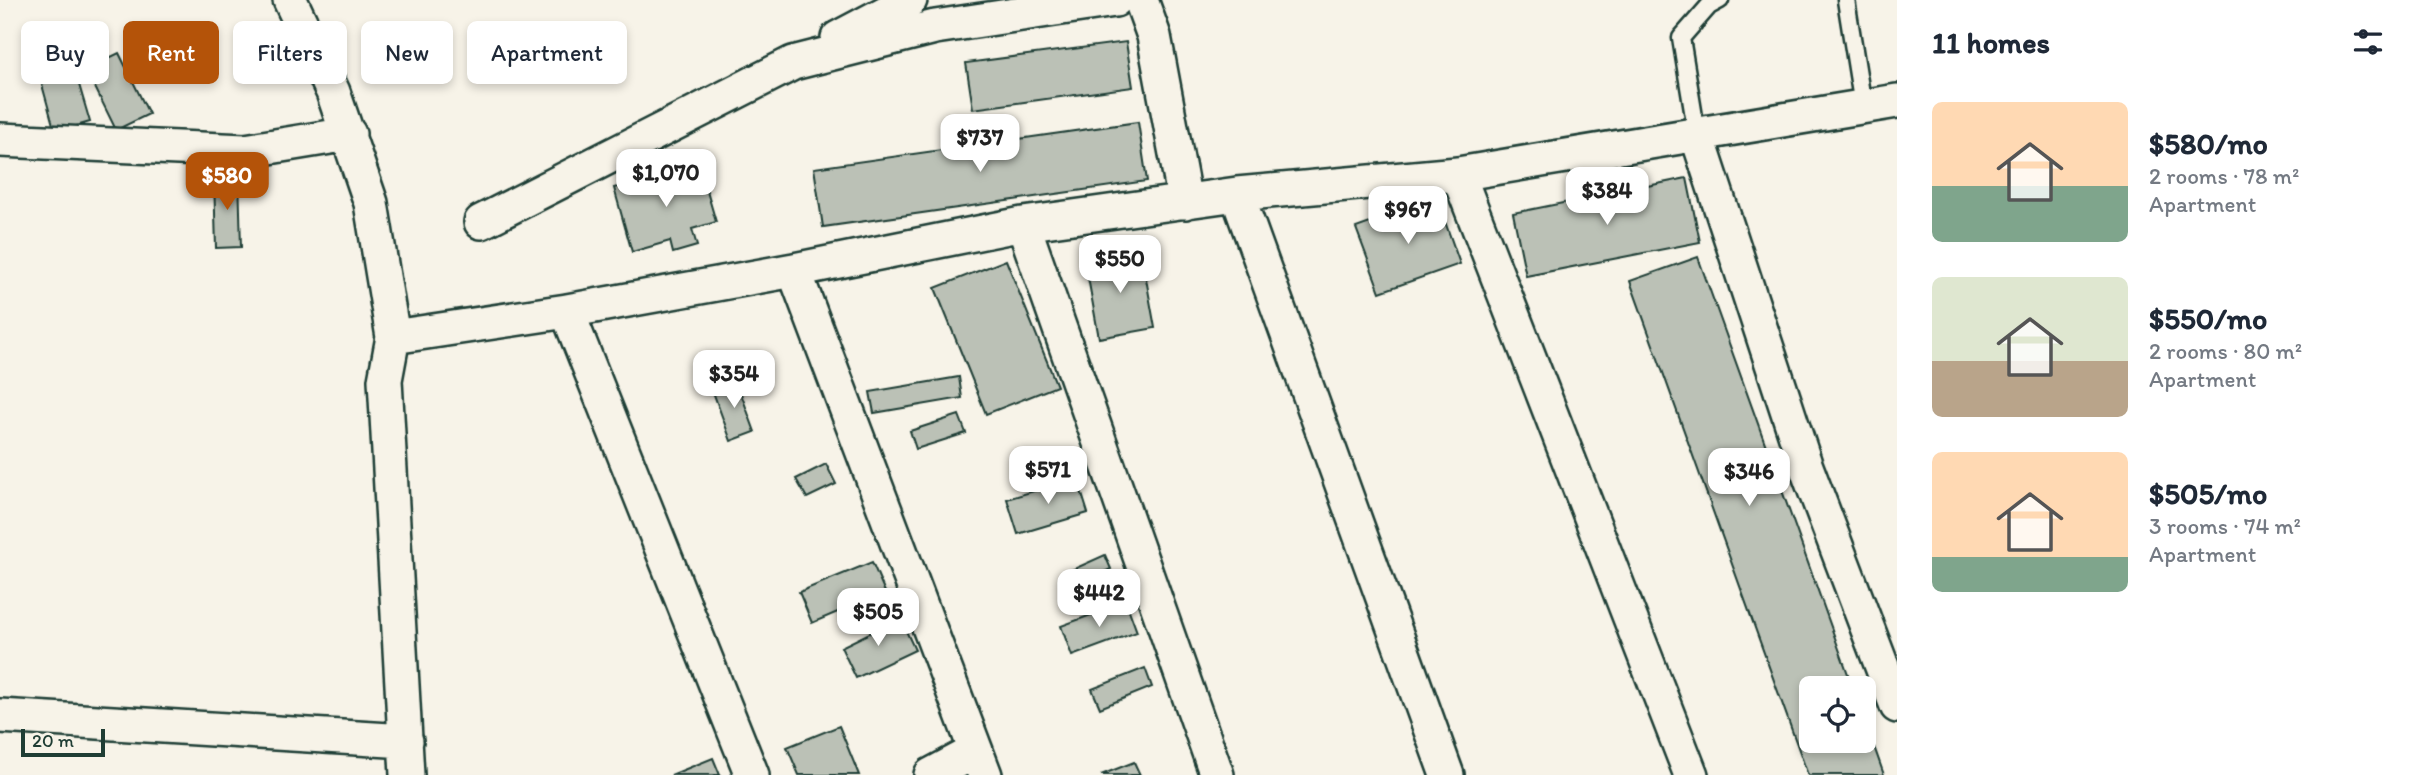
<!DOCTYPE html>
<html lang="en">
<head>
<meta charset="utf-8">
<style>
	:root { --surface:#fff; --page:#f2f2f3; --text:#1f2937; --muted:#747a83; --accent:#b45309 }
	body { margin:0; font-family:Itim,sans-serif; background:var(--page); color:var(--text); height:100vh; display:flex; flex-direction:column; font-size:26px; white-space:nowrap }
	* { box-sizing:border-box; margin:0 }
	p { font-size:23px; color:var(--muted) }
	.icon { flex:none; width:38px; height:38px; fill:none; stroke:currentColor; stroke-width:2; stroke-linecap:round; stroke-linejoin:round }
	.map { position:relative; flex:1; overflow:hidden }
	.sheet { display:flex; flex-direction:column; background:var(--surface); width:525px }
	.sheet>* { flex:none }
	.guide { position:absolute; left:21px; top:21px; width:665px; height:63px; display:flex; gap:14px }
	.buttons { position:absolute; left:1799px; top:676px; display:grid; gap:14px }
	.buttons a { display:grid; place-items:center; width:77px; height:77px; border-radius:10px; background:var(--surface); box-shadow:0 4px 10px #0003; font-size:35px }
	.scale { position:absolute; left:21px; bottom:18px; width:84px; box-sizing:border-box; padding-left:7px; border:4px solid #1f3d34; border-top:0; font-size:19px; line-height:24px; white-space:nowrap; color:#1f3d34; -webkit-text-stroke:5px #f7f3e8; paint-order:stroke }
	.price { position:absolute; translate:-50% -60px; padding:0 16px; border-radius:14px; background:#fff; color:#222; font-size:23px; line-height:46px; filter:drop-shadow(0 2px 4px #0008) }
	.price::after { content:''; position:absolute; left:50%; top:42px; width:21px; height:16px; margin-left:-10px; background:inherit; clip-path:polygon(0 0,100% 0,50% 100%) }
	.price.on { background:var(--accent); color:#fff }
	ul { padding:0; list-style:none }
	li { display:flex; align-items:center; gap:21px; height:175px; padding:0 35px }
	li span { display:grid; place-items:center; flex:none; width:196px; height:140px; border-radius:10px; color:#555 }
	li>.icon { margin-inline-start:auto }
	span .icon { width:84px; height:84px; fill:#fffc; stroke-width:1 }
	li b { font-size:30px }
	h2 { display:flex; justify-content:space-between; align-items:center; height:84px; padding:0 35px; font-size:30px }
	.pill { padding:0 24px; border-radius:10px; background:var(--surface); box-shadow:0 4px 10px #0003; font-size:24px; line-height:63px }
	.pill.on { background:var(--accent); color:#fff }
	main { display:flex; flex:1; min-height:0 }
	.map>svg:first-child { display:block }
	.building { fill:#bbc1b6; stroke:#1f3d34; stroke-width:2 }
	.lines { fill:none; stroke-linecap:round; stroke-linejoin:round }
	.lane-casing { stroke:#1f3d34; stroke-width:21 }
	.street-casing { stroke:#1f3d34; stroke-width:38 }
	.lane { stroke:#f7f3e8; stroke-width:16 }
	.street { stroke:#f7f3e8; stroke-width:33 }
</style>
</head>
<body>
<main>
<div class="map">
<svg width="1897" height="775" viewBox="0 0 1897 775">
	<rect width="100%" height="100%" fill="#f7f3e8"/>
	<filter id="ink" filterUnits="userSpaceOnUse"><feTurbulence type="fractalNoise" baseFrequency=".0143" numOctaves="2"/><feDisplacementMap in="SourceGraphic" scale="14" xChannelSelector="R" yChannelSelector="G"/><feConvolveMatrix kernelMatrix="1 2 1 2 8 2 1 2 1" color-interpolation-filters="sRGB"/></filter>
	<g filter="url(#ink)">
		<!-- building -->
		<path class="building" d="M1126,42L1133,87L973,109L966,63Z
			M119,53L149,114L116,130L86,69Z
			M75,71L90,122L55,132L41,81Z
			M1138,122L1147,181L823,227L814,168Z
			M699,164L716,222L692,229L697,246L673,253L670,241L632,252L614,188Z
			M214,177H239L241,247L216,248Z
			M1687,178L1700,242L1526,276L1513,213Z
			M1437,199L1460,264L1380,292L1356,228Z
			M1141,251L1155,328L1099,338L1085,261Z
			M1698,257L1853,688H1811V740H1864V718L1884,775H1808L1630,281Z
			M1006,260L1057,386L986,414L935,288Z
			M959,377L962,398L874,413L870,392Z
			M736,380L755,432L731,441L712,389Z
			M959,415L966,433L916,449L910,431Z
			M826,464L836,484L807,498L796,479Z
			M1077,478L1088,513L1018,534L1007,499Z
			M1105,555L1111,569L1071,587L1065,573Z
			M872,562L885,592L812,623L799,592Z
			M1126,602L1137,632L1072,656L1061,626Z
			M900,618L915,650L856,678L841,647Z
			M1145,668L1152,687L1100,708L1092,689Z
			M839,726L859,775H799L787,747Z
			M713,758L720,775H671Z
			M1134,762L1140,775H1101Z"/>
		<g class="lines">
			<!-- lane casing -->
			<g class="lane-casing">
				<path id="lane" d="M1846,0L1863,106
					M1697,135L1681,38L1709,6L1720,0"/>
			</g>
			<!-- street casing -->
			<g class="street-casing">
				<path id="street" d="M290,0L333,92L371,203L393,337L385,380L407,775
					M1141,0L1154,36L1185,202
					M838,38L910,0
					M1697,135L1805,464L1897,706
					M0,140L245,151L349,134
					M1458,174L1691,775
					M1237,194L1447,775
					M481,222L793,63L935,27L1115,0
					M1023,224L1217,775
					M794,270L985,775
					M567,311L752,775
					M393,337L567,311L794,270L1023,224L1237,194L1458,174L1897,101
					M0,716L406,741
					M931,775L976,751"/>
			</g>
			<!-- lane -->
			<use href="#lane" class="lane"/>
			<!-- street -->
			<use href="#street" class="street"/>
		</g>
	</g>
</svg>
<div class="buttons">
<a><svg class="icon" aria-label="locate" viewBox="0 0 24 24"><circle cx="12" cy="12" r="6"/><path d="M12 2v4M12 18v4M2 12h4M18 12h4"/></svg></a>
</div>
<div class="scale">20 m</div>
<b class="price" style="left:980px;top:174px">$737</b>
<b class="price" style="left:666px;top:209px">$1,070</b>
<b class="price on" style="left:227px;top:212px">$580</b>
<b class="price" style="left:1607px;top:227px">$384</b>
<b class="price" style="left:1408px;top:246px">$967</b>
<b class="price" style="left:1120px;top:295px">$550</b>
<b class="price" style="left:734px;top:410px">$354</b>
<b class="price" style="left:1048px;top:506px">$571</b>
<b class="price" style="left:1749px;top:508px">$346</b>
<b class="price" style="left:1099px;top:629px">$442</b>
<b class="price" style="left:878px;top:648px">$505</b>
<div class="guide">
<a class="pill">Buy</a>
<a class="pill on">Rent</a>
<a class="pill">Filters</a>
<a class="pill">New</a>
<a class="pill">Apartment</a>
</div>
</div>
<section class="sheet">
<h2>11 homes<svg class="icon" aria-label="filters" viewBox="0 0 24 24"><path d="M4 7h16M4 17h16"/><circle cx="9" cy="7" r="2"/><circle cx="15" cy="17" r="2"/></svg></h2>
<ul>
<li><span style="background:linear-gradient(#ffd9b3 60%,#7fa58c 0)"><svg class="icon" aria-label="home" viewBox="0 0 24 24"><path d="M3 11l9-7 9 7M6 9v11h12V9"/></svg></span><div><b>$580/mo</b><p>2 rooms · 78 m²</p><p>Apartment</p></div></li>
<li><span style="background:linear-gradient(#dfe7d0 60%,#b9a48a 0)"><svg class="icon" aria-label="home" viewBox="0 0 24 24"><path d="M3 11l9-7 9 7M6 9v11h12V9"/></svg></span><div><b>$550/mo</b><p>2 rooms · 80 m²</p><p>Apartment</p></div></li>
<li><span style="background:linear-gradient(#ffd9b3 75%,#7fa58c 0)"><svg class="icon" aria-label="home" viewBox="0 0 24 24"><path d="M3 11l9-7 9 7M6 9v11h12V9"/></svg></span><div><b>$505/mo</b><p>3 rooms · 74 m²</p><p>Apartment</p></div></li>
</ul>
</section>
</main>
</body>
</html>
